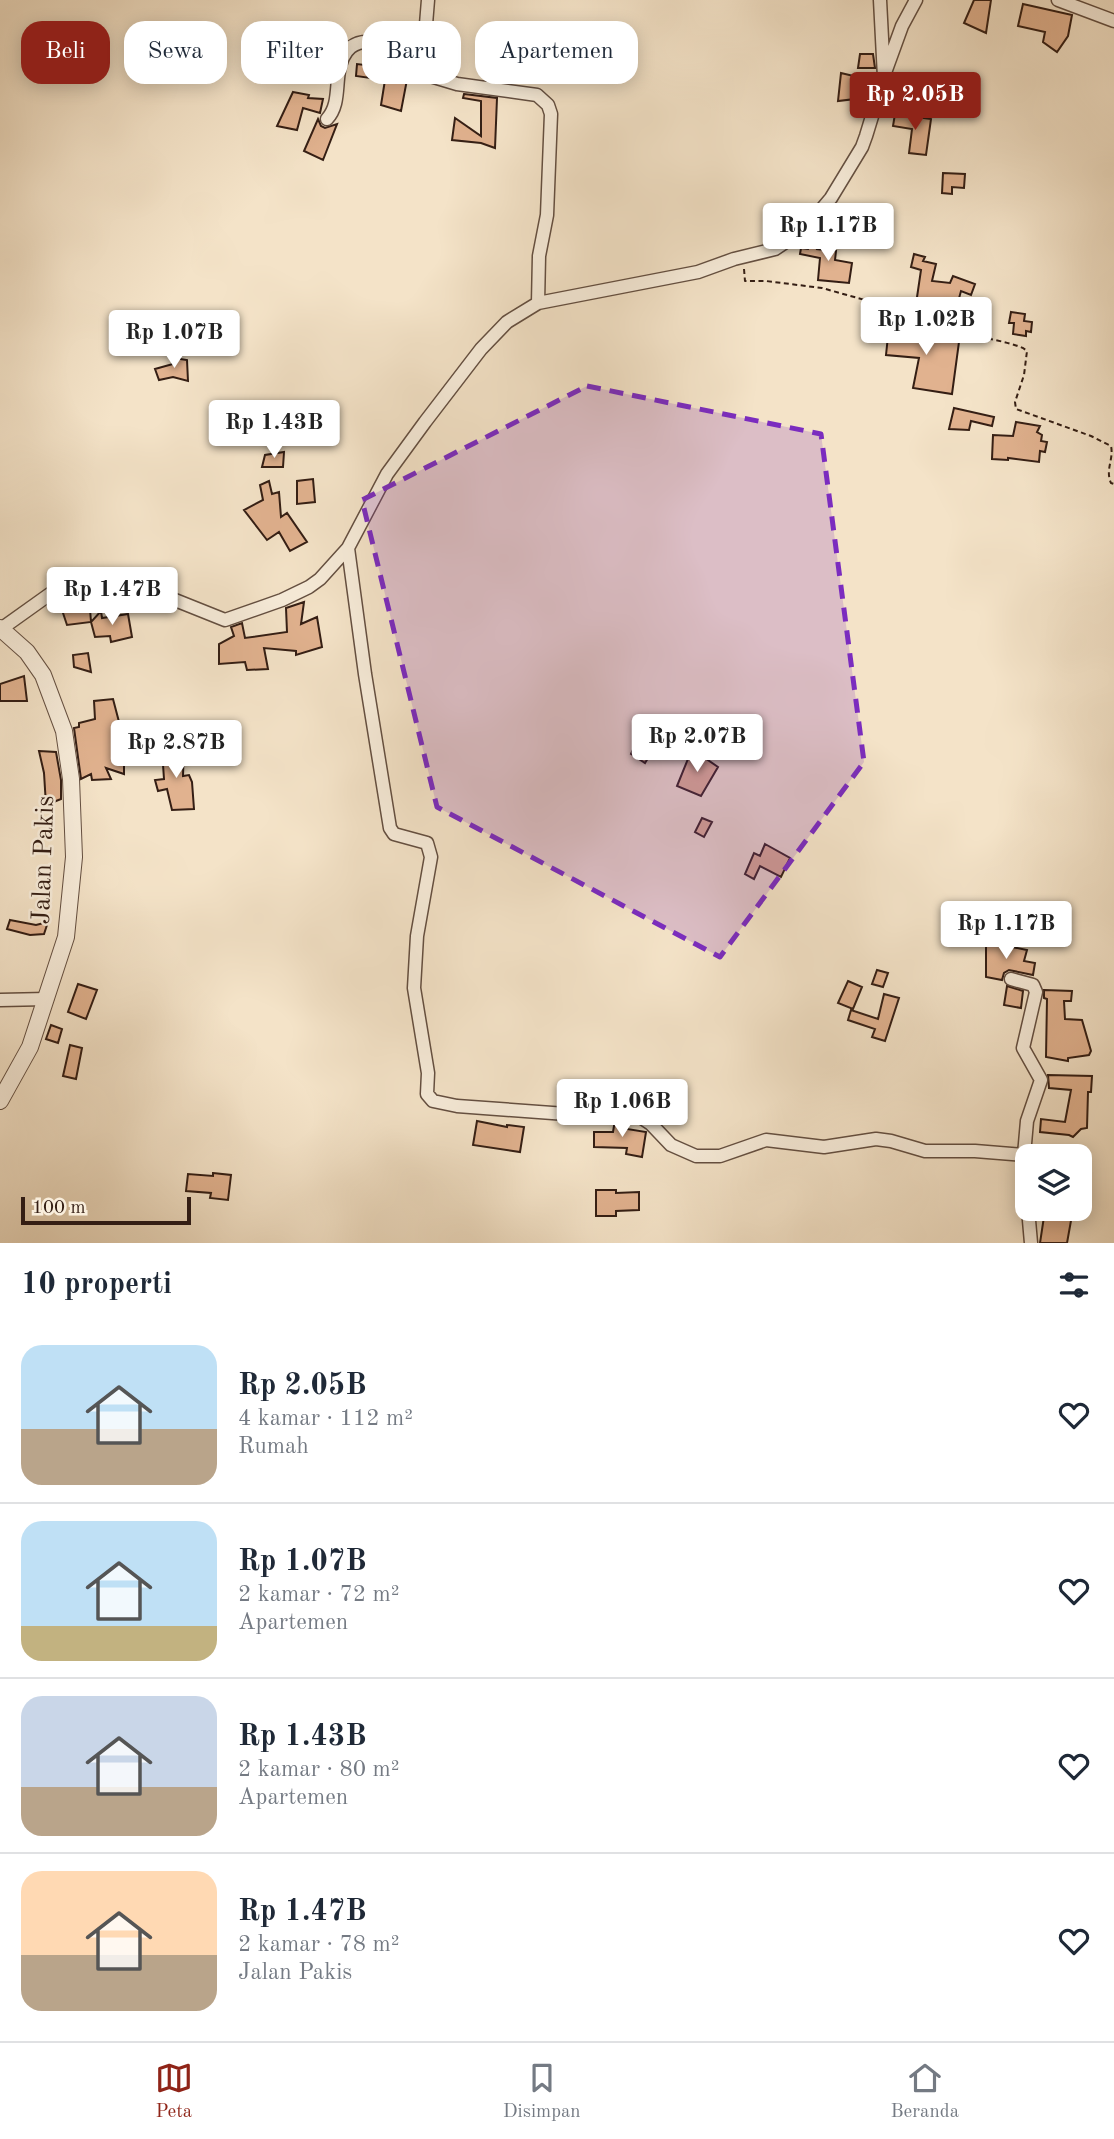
<!DOCTYPE html>
<html lang="id">
<head>
<meta charset="utf-8">
<style>
	:root { --surface:#fff; --page:#f6f6f7; --text:#1f2937; --muted:#747a83; --line:#e0e1e3; --accent:#8f2418 }
	body { margin:0; font-family:"Old Standard TT",serif; background:var(--page); color:var(--text); height:100vh; display:flex; flex-direction:column; font-size:26px; white-space:nowrap }
	* { box-sizing:border-box; margin:0 }
	p { font-size:23px; color:var(--muted) }
	.icon { flex:none; width:38px; height:38px; fill:none; stroke:currentColor; stroke-width:2; stroke-linecap:round; stroke-linejoin:round }
	.map { position:relative; height:1243px; overflow:hidden }
	.panel { display:flex; flex-direction:column; background:var(--surface); flex:1 }
	.panel>* { flex:none }
	.top-card { position:absolute; left:21px; top:21px; width:700px; height:63px; display:flex; gap:14px }
	.fabs { position:absolute; left:1015px; top:1144px; display:grid; gap:14px }
	.fabs a { display:grid; place-items:center; width:77px; height:77px; border-radius:14px; background:var(--surface); box-shadow:0 4px 18px #0003; font-size:35px }
	.scale { position:absolute; left:21px; bottom:18px; width:170px; box-sizing:border-box; padding-left:7px; border:4px solid #341e14; border-top:0; font-size:19px; line-height:24px; white-space:nowrap; color:#341e14; -webkit-text-stroke:5px #f8eddb; paint-order:stroke }
	.price { position:absolute; translate:-50% -60px; padding:0 16px; border-radius:7px; background:#fff; color:#222; font-size:23px; line-height:46px; filter:drop-shadow(0 2px 4px #0008) }
	.price::after { content:''; position:absolute; left:50%; top:42px; width:21px; height:16px; margin-left:-10px; background:inherit; clip-path:polygon(0 0,100% 0,50% 100%) }
	.price.active { background:var(--accent); color:#fff }
	ul { padding:0; list-style:none }
	li { display:flex; align-items:center; gap:21px; height:175px; padding:0 21px }
	li+li { border-top:2px solid var(--line) }
	li span { display:grid; place-items:center; flex:none; width:196px; height:140px; border-radius:21px; color:#555 }
	li>.icon { margin-inline-start:auto }
	span .icon { width:84px; height:84px; fill:#fffc; stroke-width:1 }
	li b { font-size:30px }
	h2 { display:flex; justify-content:space-between; align-items:center; height:84px; padding:0 21px; font-size:30px }
	.tag { padding:0 24px; border-radius:21px; background:var(--surface); box-shadow:0 4px 18px #0003; font-size:24px; line-height:63px }
	.tag.active { background:var(--accent); color:#fff }
	.tab-bar { display:flex; justify-content:space-around; align-items:center; height:98px; border-top:2px solid var(--line); background:var(--surface); font-size:19px; color:var(--muted) }
	.tab-bar a { display:grid; justify-items:center; gap:4px }
	.tab-bar .active { color:var(--accent) }
	.map>svg:first-child { display:block }
	.building { fill:#e1b28f; stroke:#341e14; stroke-width:2 }
	.lines { fill:none; stroke-linecap:round; stroke-linejoin:round }
	.minor-casing { stroke:#644f41; stroke-width:15 }
	.tertiary-casing { stroke:#644f41; stroke-width:18 }
	.path { stroke:#341e14; stroke-width:2; stroke-dasharray:5 3.5; stroke-linecap:butt }
	.minor { stroke:#f8eddb; stroke-width:12 }
	.tertiary { stroke:#f8eddb; stroke-width:16 }
	.marked { fill:#7b2cbf; fill-opacity:0.2; stroke:#7b2cbf; stroke-width:5; stroke-dasharray:14 9; stroke-linejoin:round }
	.labels { text-anchor:middle; dominant-baseline:central; stroke-width:5; stroke-linejoin:round; paint-order:stroke }
	.street-label { font-size:26px; fill:#341e14; stroke:#f8eddb }
</style>
</head>
<body>
<div class="map">
<svg width="1114" height="1243" viewBox="0 0 1114 1243">
	<rect width="100%" height="100%" fill="#f4e3c8"/>
	<filter id="stains"><feTurbulence type="fractalNoise" baseFrequency=".00286" numOctaves="4"/><feColorMatrix values="0 0 0 0 .2 0 0 0 0 .09 0 0 0 0 .02 0 0 0 .5 -.17"/></filter>
	<radialGradient id="worn" r=".72"><stop offset=".6" stop-color="#630" stop-opacity="0"/><stop offset="1" stop-color="#630" stop-opacity=".3"/></radialGradient>
	<!-- building -->
	<path class="building" d="M974,0H991L986,33L964,23Z
		M1023,4L1072,15L1068,36L1057,52L1043,42L1045,32L1018,26Z
		M377,52L410,64L401,111L381,105L385,80L356,76L357,64L373,66Z
		M860,54H873L875,68H858Z
		M841,73L862,78L863,98L838,101Z
		M293,92L309,95L308,98L323,99L320,113L303,108L297,130L277,126Z
		M464,94L497,98L495,148L481,143L452,140L455,118L481,136V101L463,98Z
		M895,114L931,119L926,155L909,153L912,129L893,126Z
		M318,119L321,126L325,128L337,124L323,160L304,151Z
		M943,173L965,174L964,188L952,187V194L942,193Z
		M811,235L819,237L817,249L836,251L835,260L852,263L849,283L818,280L820,258L800,254L801,248L808,249Z
		M914,254L925,257L923,261L936,264L932,281L950,283L953,276L975,284L971,295L961,291L955,313L944,310V308L916,304L921,270L911,267Z
		M1011,312L1025,314L1024,321L1032,322L1031,332L1026,331V336L1013,334L1014,323H1009Z
		M900,315L912,318L909,333L944,334L942,341L959,342L952,394L913,388L919,358L886,355L888,336L896,337Z
		M174,358L187,360L188,381L173,377L159,380L155,369L173,364Z
		M954,408L994,417L992,426L971,421L969,430L949,429Z
		M1016,422L1040,426L1037,432L1042,435L1041,441L1047,442L1045,452L1040,451L1039,462L1008,458V460L992,459L993,435L1013,436Z
		M284,452L283,467H262L265,455Z
		M313,479L315,502L297,504V481Z
		M269,481L272,494L279,492L281,517L287,513L307,542L290,551L279,532L267,540L244,510L263,500L260,485Z
		M304,602L301,624L317,617L322,647L296,655V651L264,648L268,669L247,670L245,662L219,664V644L234,636L231,627L242,623L245,638L287,632L286,608Z
		M90,609L91,622L67,625L62,610Z
		M101,611L102,618L128,614L132,637L111,642L110,636L95,637L91,622Z
		M88,653L91,672L74,667L73,655Z
		M24,676L27,701H0V684Z
		M113,699L124,741V774L106,768L111,779L92,780L91,774L81,779L74,728L79,727V723L95,719L94,701Z
		M649,716L664,727L653,750L645,763L631,754Z
		M184,744L183,776L189,775L192,782L194,809L172,810L167,789L158,791L155,780L164,779L162,750Z
		M692,749L718,767L701,796L677,786Z
		M39,751L56,752L61,780V799L46,805L44,773Z
		M702,818L712,822L704,837L695,832Z
		M765,844L790,858L781,877L760,866L754,879L745,874L754,853L760,856Z
		M10,920L36,925L48,922L44,934L30,935L7,929Z
		M986,942L1027,950L1024,961L1035,963L1033,975L1009,970L1004,973L1002,980L986,977Z
		M877,970L888,973L883,987L872,984Z
		M848,981L862,987L853,1009L838,1003Z
		M78,984L97,990L86,1019L68,1012Z
		M1007,986L1023,991L1021,1008L1004,1005Z
		M1044,990L1072,991L1071,1001H1064L1065,1019L1082,1020L1091,1051L1089,1055L1068,1058V1061L1046,1057L1047,999L1044,998Z
		M884,994L899,998L885,1041L872,1037L875,1029L848,1020L851,1010L878,1019Z
		M51,1025L62,1029L58,1043L46,1039Z
		M70,1045L82,1048L76,1079L63,1076Z
		M1048,1075L1092,1076L1091,1092H1088L1087,1128L1081,1129L1073,1137L1069,1135L1040,1132L1041,1119L1065,1122L1071,1090L1049,1088Z
		M615,1120L628,1123L627,1129L646,1132L642,1157L626,1154L627,1148L594,1147V1132H613Z
		M477,1121L507,1127V1125L524,1127L520,1152L473,1145Z
		M213,1173L231,1175L228,1200L210,1198L211,1193L186,1191L188,1174L213,1176Z
		M596,1190H616V1193L639,1192V1210L616,1211V1216H596Z
		M1045,1210L1072,1215L1067,1243H1040Z"/>
	<g class="lines">
		<!-- minor casing -->
		<g class="minor-casing">
			<path id="minor" d="M428,0L423,61L427,75L457,84L537,95L548,105L551,114L547,215L539,256L538,303
				M1058,0L1114,21
				M886,70L902,26L916,0
				M327,119C339,106 336,88 339,71C348,21 394,47 423,61
				M348,548L365,674L390,828L394,834L427,843L431,857L417,936L414,988L428,1073L427,1094L433,1101L457,1106L566,1114H590L617,1111L642,1118L651,1124L671,1145L696,1156H720L766,1140L824,1147L876,1139L891,1141L925,1151H975L1024,1155
				M1,629L50,594L61,589L175,600L225,620L282,600L309,587L320,579L348,548L387,474L425,422L481,349L507,322L538,303L698,272L734,259L775,249L805,229L831,198L862,147L866,136L884,77L880,0
				M1011,979L1033,985L1036,992L1023,1048L1041,1080L1027,1121L1024,1155L1027,1183
				M0,1000L47,999
				M1028,1209L1031,1243"/>
		</g>
		<!-- tertiary casing -->
		<g class="tertiary-casing">
			<path id="tertiary" d="M0,628L27,652L43,675L64,731L71,779L74,857L66,937L30,1047L0,1101"/>
		</g>
		<!-- path -->
		<path class="path" d="M744,269L745,281H766L822,288L947,323C972,340 996,337 1023,348L1027,351L1024,375L1015,402L1016,409L1091,436L1111,446C1114,459 1105,470 1111,483L1114,484"/>
		<!-- minor -->
		<use href="#minor" class="minor"/>
		<!-- tertiary -->
		<use href="#tertiary" class="tertiary"/>
	</g>
	<!-- marked area -->
	<path class="marked" d="M587,386L821,434L864,762L720,957L437,807L362,500Z"/>
	<g class="labels">
		<!-- street labels -->
		<g class="street-label">
			<text transform="translate(44 860) rotate(-88)">Jalan Pakis</text>
		</g>
	</g>
	<rect width="100%" height="100%" filter="url(#stains)"/>
	<rect width="100%" height="100%" fill="url(#worn)"/>
</svg>
<div class="fabs">
<a><svg class="icon" aria-label="layers" viewBox="0 0 24 24"><path d="M12 4l9 5-9 5-9-5zM3 14l9 5 9-5"/></svg></a>
</div>
<div class="scale">100 m</div>
<b class="price active" style="left:915px;top:132px">Rp 2.05B</b>
<b class="price" style="left:828px;top:263px">Rp 1.17B</b>
<b class="price" style="left:926px;top:357px">Rp 1.02B</b>
<b class="price" style="left:174px;top:370px">Rp 1.07B</b>
<b class="price" style="left:274px;top:460px">Rp 1.43B</b>
<b class="price" style="left:112px;top:627px">Rp 1.47B</b>
<b class="price" style="left:697px;top:774px">Rp 2.07B</b>
<b class="price" style="left:176px;top:780px">Rp 2.87B</b>
<b class="price" style="left:1006px;top:961px">Rp 1.17B</b>
<b class="price" style="left:622px;top:1139px">Rp 1.06B</b>
<div class="top-card">
<a class="tag active">Beli</a>
<a class="tag">Sewa</a>
<a class="tag">Filter</a>
<a class="tag">Baru</a>
<a class="tag">Apartemen</a>
</div>
</div>
<section class="panel">
<h2>10 properti<svg class="icon" aria-label="filters" viewBox="0 0 24 24"><path d="M4 7h16M4 17h16"/><circle cx="9" cy="7" r="2"/><circle cx="15" cy="17" r="2"/></svg></h2>
<ul>
<li><span style="background:linear-gradient(#bfe0f5 60%,#b9a48a 0)"><svg class="icon" aria-label="home" viewBox="0 0 24 24"><path d="M3 11l9-7 9 7M6 9v11h12V9"/></svg></span><div><b>Rp 2.05B</b><p>4 kamar · 112 m²</p><p>Rumah</p></div><svg class="icon" aria-label="heart" viewBox="0 0 24 24"><path d="M12 20l-8-8c-3-5 5-10 8-4 3-6 11-1 8 4z"/></svg></li>
<li><span style="background:linear-gradient(#bfe0f5 75%,#c2b280 0)"><svg class="icon" aria-label="home" viewBox="0 0 24 24"><path d="M3 11l9-7 9 7M6 9v11h12V9"/></svg></span><div><b>Rp 1.07B</b><p>2 kamar · 72 m²</p><p>Apartemen</p></div><svg class="icon" aria-label="heart" viewBox="0 0 24 24"><path d="M12 20l-8-8c-3-5 5-10 8-4 3-6 11-1 8 4z"/></svg></li>
<li><span style="background:linear-gradient(#c9d6e8 65%,#b9a48a 0)"><svg class="icon" aria-label="home" viewBox="0 0 24 24"><path d="M3 11l9-7 9 7M6 9v11h12V9"/></svg></span><div><b>Rp 1.43B</b><p>2 kamar · 80 m²</p><p>Apartemen</p></div><svg class="icon" aria-label="heart" viewBox="0 0 24 24"><path d="M12 20l-8-8c-3-5 5-10 8-4 3-6 11-1 8 4z"/></svg></li>
<li><span style="background:linear-gradient(#ffd9b3 60%,#b9a48a 0)"><svg class="icon" aria-label="home" viewBox="0 0 24 24"><path d="M3 11l9-7 9 7M6 9v11h12V9"/></svg></span><div><b>Rp 1.47B</b><p>2 kamar · 78 m²</p><p>Jalan Pakis</p></div><svg class="icon" aria-label="heart" viewBox="0 0 24 24"><path d="M12 20l-8-8c-3-5 5-10 8-4 3-6 11-1 8 4z"/></svg></li>
</ul>
</section>
<nav class="tab-bar">
<a class="active"><svg class="icon" aria-label="map" viewBox="0 0 24 24"><path d="M3 6l6-2 6 2 6-2v14l-6 2-6-2-6 2zM9 4v14M15 6v14"/></svg>Peta</a>
<a><svg class="icon" aria-label="saved" viewBox="0 0 24 24"><path d="M7 4h10v16l-5-4-5 4z"/></svg>Disimpan</a>
<a><svg class="icon" aria-label="home" viewBox="0 0 24 24"><path d="M3 11l9-7 9 7M6 9v11h12V9"/></svg>Beranda</a>
</nav>
</body>
</html>
